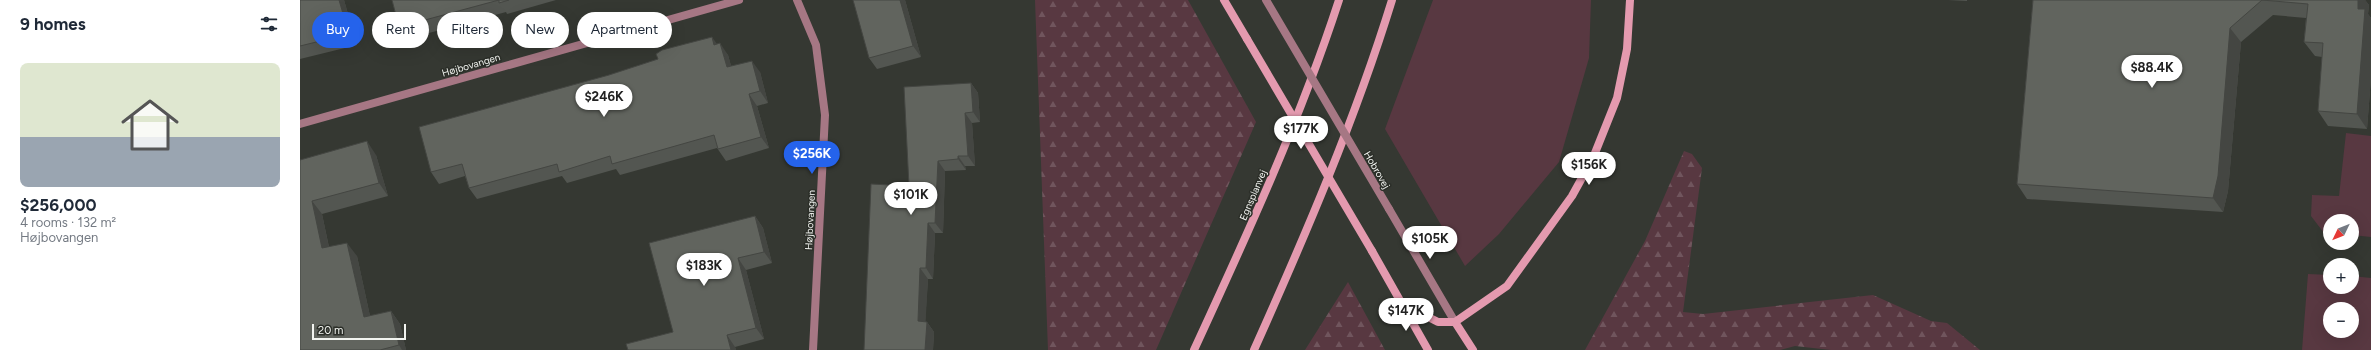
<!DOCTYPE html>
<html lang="en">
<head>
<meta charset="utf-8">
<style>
	:root { --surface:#fff; --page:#f2f2f3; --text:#1f2937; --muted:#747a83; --accent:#2563eb }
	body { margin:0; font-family:Figtree,sans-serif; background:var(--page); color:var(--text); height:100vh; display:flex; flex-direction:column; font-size:15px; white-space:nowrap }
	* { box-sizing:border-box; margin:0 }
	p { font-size:13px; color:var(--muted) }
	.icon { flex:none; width:22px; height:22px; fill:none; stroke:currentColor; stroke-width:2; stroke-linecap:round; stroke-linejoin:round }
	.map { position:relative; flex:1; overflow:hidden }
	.drawer { display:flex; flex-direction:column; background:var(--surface); width:300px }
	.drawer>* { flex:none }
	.hud { position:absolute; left:12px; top:12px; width:380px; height:36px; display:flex; gap:8px }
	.needle { width:26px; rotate:227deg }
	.controls { position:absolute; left:2023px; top:214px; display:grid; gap:8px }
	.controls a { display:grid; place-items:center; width:36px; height:36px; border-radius:50%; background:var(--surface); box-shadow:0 4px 16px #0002; font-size:20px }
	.scale { position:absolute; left:12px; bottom:10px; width:94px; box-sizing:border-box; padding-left:4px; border:2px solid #f2f4f0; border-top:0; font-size:11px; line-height:14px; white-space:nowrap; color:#f2f4f0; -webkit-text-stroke:3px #2b2e28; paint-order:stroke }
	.price { position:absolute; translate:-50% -34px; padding:0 9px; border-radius:14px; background:#fff; color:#222; font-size:13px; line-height:26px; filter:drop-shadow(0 1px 2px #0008) }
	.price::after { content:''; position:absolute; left:50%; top:24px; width:12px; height:9px; margin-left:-6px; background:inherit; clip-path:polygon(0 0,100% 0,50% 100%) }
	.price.active { background:var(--accent); color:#fff }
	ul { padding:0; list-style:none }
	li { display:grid; align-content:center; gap:8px; height:212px; padding:0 20px }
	li span { display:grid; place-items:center; height:124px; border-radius:8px; color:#555 }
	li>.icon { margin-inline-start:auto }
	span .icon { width:72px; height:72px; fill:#fffc; stroke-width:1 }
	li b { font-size:17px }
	h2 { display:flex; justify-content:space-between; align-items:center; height:48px; padding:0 20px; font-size:17px }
	.pill { padding:0 14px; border-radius:18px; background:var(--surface); box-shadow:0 4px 16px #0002; font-size:14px; line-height:36px }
	.pill.active { background:var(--accent); color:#fff }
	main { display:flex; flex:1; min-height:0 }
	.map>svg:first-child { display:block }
	.green { fill:#583841; fill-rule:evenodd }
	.forest { fill:url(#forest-firs) }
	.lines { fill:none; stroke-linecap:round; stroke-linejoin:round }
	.minor { stroke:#a67784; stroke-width:8 }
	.secondary { stroke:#e49aaf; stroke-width:8 }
	.minor-bridge { stroke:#a67784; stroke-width:8 }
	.secondary-bridge { stroke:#e49aaf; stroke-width:8 }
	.wall { fill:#535651 }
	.shaded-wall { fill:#444642 }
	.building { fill:#61645e; stroke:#444642 }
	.labels { text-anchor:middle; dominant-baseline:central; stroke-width:3; stroke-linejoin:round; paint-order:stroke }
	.street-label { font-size:10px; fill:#f2f4f0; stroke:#2b2e28 }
</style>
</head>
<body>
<main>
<section class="drawer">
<h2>9 homes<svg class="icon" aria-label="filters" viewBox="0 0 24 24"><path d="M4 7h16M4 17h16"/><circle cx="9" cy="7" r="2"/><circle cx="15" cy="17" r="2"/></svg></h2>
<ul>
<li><span style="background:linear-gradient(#dfe7d0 60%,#9aa5b1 0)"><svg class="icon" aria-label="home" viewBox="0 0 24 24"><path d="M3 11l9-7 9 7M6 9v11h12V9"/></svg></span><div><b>$256,000</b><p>4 rooms · 132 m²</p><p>Højbovangen</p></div></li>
</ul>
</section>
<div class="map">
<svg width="2071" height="350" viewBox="0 0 2071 350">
	<defs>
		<pattern id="forest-firs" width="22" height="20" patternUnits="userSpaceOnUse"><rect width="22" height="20" fill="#583841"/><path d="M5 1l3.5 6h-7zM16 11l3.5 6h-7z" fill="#70555d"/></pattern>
	</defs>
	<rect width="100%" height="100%" fill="#353832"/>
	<!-- green -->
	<path class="green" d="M1133,0H1291L1289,58L1259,162L1199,234L1165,266L1085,129Z
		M2046,133L2071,136V237L2052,235V221H2030V233H2024L2011,216L2012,195L2039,196Z
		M2008,274L2030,275V287H2052V276L2071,278V350H2002ZM2030,309H2052V331H2030Z"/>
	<!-- forest -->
	<path class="forest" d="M735,0H888L956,122L856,350H748Z
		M1384,151L1392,154L1402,168L1383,312L1403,314L1573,295L1631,321L1647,323L1680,350H1531L1495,346L1480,350H1285L1345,241Z
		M1048,282L1085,350H1005Z"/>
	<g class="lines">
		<!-- minor -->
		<path class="minor" d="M497,0L516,45L525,115L513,350
			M0,124L439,0
			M1089,209L1155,322"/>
		<!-- secondary -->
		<path class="secondary" d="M924,0L947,39
			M1072,251L1128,350
			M1103,304L1138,322H1155L1207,286L1272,196L1293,158L1317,98L1327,49L1330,0
			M1155,322L1173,350
			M894,350C947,235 1000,120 1039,0
			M954,350C1005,236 1055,120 1092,0"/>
		<!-- minor-bridge -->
		<path class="minor-bridge" d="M966,0L1089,209"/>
		<!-- secondary-bridge -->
		<path class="secondary-bridge" d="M947,39L1072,251"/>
	</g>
	<!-- wall -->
	<path class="wall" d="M0,0H44L57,45L0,59Z
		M92,0H256L207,14L206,12L107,39L99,27Z
		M605,0L621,57L577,69L569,58Z
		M1648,0H1667V1Z
		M1733,0H2065L2069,5L2068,14L2071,18V78L2067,129L2028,126L2018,111L2022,57L2015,56L2004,42L2006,18L1973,15L1941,42L1928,191L1923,212L1727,199L1717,184Z
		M417,44L428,55L431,66L460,72L468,103L457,106L469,148L426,161L417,148L320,175L316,169L267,183L262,176L177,199L169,188L165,176L139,184L131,172L309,75Z
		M671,83L678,93L680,122L672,123L675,166H665L666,170L645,171L643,233H635L633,279H628L625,322H627L634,332L633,350H564L609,186Z
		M76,155L88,196L22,214L29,247L57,256L70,316L91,311L100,324L106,350H0V160Z
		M455,216L463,228L472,263L446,270L464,339L435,347L436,350H328L373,332Z"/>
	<!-- shaded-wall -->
	<path class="shaded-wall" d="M39,0H44L57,45L49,34Z
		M600,0H605L621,57L613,46Z
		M2058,0H2065L2069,5L2068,14L2071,18V78L2067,129L2057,114Z
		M1930,28L1941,42L1928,191L1923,212L1913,198Z
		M412,37L420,48L414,45Z
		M420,43L428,55L435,79L427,67Z
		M452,61L460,72L468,103L460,91Z
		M671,83L678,93L680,122L673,112Z
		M449,94L457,106L469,148L461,137Z
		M665,113L672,123L675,166L668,156Z
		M67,141L76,155L88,196L79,183Z
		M658,156L665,166L666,170L658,159Z
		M638,161L645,171L643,233L635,223Z
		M12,201L22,214L32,262L22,248Z
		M455,216L463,228L472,263L464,252Z
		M628,223L635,233L633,279L626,268Z
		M47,243L57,256L73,330L64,317Z
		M438,258L446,270L464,339L456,328Z
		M620,268L628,279L625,332L618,321Z
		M91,311L100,324L106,350H102L99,345Z
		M627,322L634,332L633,350H625Z
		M427,335L435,347L436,350H431Z"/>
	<!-- building -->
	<path class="building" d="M0,0H39L49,34L0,46Z
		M92,0H209L199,3V0L99,27Z
		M553,0H600L613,46L569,58Z
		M1733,0H2058V9H2065L2057,114L2018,111L2023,43L2004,42L2008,4L1962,0L1930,28L1918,176L1913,198L1717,184Z
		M412,37L414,45L420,43L427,67L452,61L460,91L449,94L461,137L418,149L414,135L312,164L310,156L259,172L257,164L169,188L162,164L131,172L119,127L309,75L358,59L356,54L362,50Z
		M671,83L673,112L665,113L668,156H658V159L638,161L635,223H628L626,268H620L618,321L627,322L625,350H564L571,184L609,186L604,87Z
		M67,141L79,183L12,201L22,248L47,243L64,317L91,311L99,345L80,350H0V160Z
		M455,216L464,252L438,258L456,328L427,335L431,350H328L326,344L373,332L349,243Z"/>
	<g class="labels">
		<!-- street labels -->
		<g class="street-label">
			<text transform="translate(171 65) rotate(-16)">Højbovangen</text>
			<text transform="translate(1077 170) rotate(60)">Hobrovej</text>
			<text transform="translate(953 195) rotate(-67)">Egnsplanvej</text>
			<text transform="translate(510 220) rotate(-87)">Højbovangen</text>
		</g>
	</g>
</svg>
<div class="controls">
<a><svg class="needle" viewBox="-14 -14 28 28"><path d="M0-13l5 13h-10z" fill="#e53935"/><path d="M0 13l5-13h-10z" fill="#747a83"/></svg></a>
<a>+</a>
<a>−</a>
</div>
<div class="scale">20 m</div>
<b class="price" style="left:1852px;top:89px">$88.4K</b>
<b class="price" style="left:304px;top:118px">$246K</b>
<b class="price" style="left:1001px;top:150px">$177K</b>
<b class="price active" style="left:512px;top:175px">$256K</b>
<b class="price" style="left:1289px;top:186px">$156K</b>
<b class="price" style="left:611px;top:216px">$101K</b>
<b class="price" style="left:1130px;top:260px">$105K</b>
<b class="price" style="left:404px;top:287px">$183K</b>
<b class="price" style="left:1106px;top:332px">$147K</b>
<div class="hud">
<a class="pill active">Buy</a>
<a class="pill">Rent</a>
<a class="pill">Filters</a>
<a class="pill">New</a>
<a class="pill">Apartment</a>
</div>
</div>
</main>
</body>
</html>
